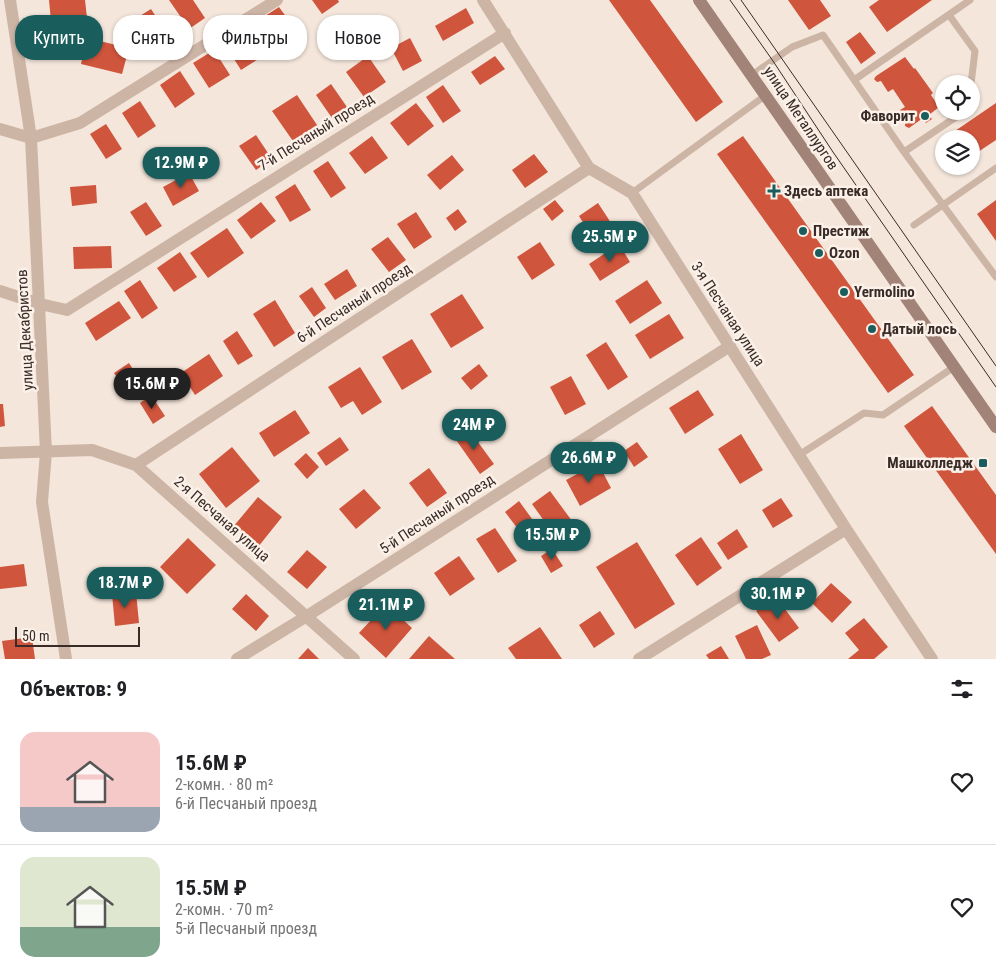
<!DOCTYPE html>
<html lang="ru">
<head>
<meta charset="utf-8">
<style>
	:root { --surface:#fff; --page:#f6f6f6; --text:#202124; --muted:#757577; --line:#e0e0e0; --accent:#195e5d }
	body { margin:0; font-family:"Roboto Condensed",sans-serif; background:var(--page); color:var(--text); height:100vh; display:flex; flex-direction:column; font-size:19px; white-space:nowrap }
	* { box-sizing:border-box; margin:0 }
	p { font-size:16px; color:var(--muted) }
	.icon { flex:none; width:28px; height:28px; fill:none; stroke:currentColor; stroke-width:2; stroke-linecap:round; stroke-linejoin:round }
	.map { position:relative; height:659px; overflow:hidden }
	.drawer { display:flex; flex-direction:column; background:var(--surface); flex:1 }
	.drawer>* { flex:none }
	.banner { position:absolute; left:15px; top:15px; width:500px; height:45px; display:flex; gap:10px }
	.tools { position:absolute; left:935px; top:75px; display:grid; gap:10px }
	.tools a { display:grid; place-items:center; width:45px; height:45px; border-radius:50%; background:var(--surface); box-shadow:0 1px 4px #0004; font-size:25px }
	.scale { position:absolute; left:15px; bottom:12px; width:125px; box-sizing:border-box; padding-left:5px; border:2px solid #392b27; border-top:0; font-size:14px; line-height:18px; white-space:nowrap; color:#392b27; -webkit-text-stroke:4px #fbf1e8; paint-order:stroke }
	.price { position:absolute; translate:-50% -42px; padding:0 11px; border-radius:18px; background:var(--accent); color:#fff; font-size:16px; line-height:32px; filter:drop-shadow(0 1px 2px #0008) }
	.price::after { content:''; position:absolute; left:50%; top:30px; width:15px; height:11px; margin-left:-8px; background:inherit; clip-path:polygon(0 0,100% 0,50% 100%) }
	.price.selected { background:#222; color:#fff }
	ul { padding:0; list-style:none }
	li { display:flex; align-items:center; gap:15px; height:125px; padding:0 20px }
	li+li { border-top:1px solid var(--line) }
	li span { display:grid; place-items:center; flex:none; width:140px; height:100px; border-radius:15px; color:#555 }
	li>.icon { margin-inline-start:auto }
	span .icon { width:60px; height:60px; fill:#fffc; stroke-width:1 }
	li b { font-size:21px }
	h2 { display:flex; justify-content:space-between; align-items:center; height:60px; padding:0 20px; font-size:21px }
	.tag { padding:0 18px; border-radius:20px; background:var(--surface); box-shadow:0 1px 4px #0004; font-size:18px; line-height:45px }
	.tag.selected { background:var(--accent); color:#fff }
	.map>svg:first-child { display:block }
	.building { fill:#d0553d }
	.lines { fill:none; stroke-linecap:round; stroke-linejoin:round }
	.service { stroke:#cdb5a6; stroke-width:7 }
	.minor { stroke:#cdb5a6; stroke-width:12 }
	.secondary { stroke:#a18377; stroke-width:12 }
	.tram { stroke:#392b27; stroke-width:1 }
	.poi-dot { fill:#195e5d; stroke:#fbf1e8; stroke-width:2 }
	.labels { text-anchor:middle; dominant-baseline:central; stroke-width:5; stroke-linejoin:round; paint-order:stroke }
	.poi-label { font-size:15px; font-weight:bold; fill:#392b27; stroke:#fbf1e8; text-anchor:start }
	.street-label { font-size:15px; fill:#392b27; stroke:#fbf1e8 }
</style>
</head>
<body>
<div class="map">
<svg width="996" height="659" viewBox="0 0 996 659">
	<rect width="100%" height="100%" fill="#f4e6db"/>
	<!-- building -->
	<path class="building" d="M49,0H85L87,18L51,21Z
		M169,0H193L205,18L189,29Z
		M312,0H338L339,2L322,14Z
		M609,0H650L723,102L696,122Z
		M788,0H820L831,16L809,30Z
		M879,0H932L887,32L869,7Z
		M279,7L295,29L281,39L265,16Z
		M466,8L474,23L443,41L435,26Z
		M151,9L170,38L146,53L127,24Z
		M860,32L876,53L861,64L846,42Z
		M244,33L260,58L241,70L225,45Z
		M87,38L129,48L122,74L81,64Z
		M410,38L422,61L403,71L391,48Z
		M214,50L230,75L209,88L193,63Z
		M368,56L386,82L364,97L346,72Z
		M495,56L505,69L480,85L471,72Z
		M905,57L914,69L915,68L933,93L931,95L939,107L929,115L932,119L926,123L923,118L909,128L905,126V124L908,121L900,110L905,107L893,89L888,92L881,81L877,82L874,79L876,76Z
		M180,71L195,94L175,108L160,85Z
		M331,84L347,107L332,118L316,95Z
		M443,85L461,111L443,123L426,97Z
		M297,95L319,128L295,144L272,111Z
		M140,101L156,126L138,138L122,113Z
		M416,103L434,126L408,146L390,123Z
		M996,103V140L972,156L971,139H960L955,131Z
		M106,124L122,149L106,159L90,134Z
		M256,135L272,159L256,170L239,146Z
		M372,136L388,158L365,174L349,153Z
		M743,136L914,375L888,393L717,154Z
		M534,154L548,172L525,188L512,170Z
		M452,155L464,170L440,190L427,175Z
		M328,161L346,188L331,198L313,171Z
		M189,173L199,191L173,206L163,187Z
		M295,184L311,210L290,222L275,197Z
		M96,185L97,203L72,206L70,187Z
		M555,200L564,211L552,221L543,209Z
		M996,200V241L977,214Z
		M146,202L162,226L146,236L130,212Z
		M261,202L276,221L251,239L237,220Z
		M598,203L617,232L597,245L579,216Z
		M458,209L467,222L455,231L446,218Z
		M416,212L432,237L414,249L397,224Z
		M227,228L244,253L208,278L190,253Z
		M388,237L406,260L389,272L371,249Z
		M540,242L555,265L532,280L517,257Z
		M619,244L630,262L600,281L589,264Z
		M111,246L112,268L74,269L73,247Z
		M180,252L197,277L174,292L157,268Z
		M347,269L357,286L335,300L324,284Z
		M140,280L158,308L142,319L124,291Z
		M647,280L662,303L630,324L615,301Z
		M312,287L326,308L314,317L299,296Z
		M462,294L484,328L451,348L430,314Z
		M275,300L295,333L274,347L253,314Z
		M119,301L131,318L96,341L85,323Z
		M669,314L684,338L650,359L635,335Z
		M237,331L253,356L238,365L223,341Z
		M412,339L432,372L402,390L382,357Z
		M606,342L628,377L608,390L586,355Z
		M209,354L223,376L195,395L181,373Z
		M129,363L138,377L123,386L114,373Z
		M479,364L488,376L471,390L461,378Z
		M360,367L382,402L362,415L353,401L341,408L328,387Z
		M571,376L586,404L565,415L550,387Z
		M698,390L714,415L685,434L669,408Z
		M151,395L165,416L153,424L140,403Z
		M0,404H3L5,426L0,427Z
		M932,406L996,495V554L904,426Z
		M295,410L310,433L274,457L259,433Z
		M467,427L494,464L480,474L454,437Z
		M741,434L763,470L740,484L718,449Z
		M340,437L349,450L326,466L317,453Z
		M637,442L648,457L634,467L624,451Z
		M232,447L260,481L226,508L199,474Z
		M306,453L319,467L307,479L294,464Z
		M598,463L611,488L580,506L566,480Z
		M429,468L447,493L427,507L409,483Z
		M364,489L381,508L356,529L339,509Z
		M550,491L575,525L557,539L532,504Z
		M258,497L282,517L258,547L233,527Z
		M781,498L793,516L773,528L762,510Z
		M519,501L535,523L521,533L505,512Z
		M495,528L517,561L498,573L476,539Z
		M737,529L748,547L728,560L717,543Z
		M701,537L722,568L697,586L675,555Z
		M188,538L216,565L187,594L160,567Z
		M637,542L675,604L635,629L596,567Z
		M552,549L563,566L551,573L541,556Z
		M307,550L327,567L307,589L287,572Z
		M459,556L475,579L450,596L434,573Z
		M24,564L27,586L0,589V567Z
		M831,583L852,602L832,623L812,603Z
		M136,592L139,623L115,626L112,594Z
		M246,594L269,616L256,631L232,609Z
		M776,597L799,628L779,642L756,611Z
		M386,604L412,628L386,658L359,633Z
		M600,611L615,634L594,648L579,625Z
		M864,618L888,647L874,659H848L859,650L845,633Z
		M757,625L771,655L762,659H746L735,636Z
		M540,627L562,659H516L508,648Z
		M429,636L455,659H409Z
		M32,637L35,659H5L2,641Z
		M721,646L729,659H709L706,655Z
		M308,648L319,659H298Z"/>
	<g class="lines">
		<!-- service -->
		<path class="service" d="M949,15L975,51L971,84
			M752,75L792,47L823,35L904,152L996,277
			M854,80L970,0
			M904,152L965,111
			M632,193L766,95
			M914,225L996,168
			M799,455L864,413L883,415L954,367"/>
		<!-- minor -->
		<path class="minor" d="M10,0L31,138L46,452L42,502L66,659
			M483,0L589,168L632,193L846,529L932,659
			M0,129L31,138L80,123L277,0
			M0,291L40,304L67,310L505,33
			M0,453L92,450L136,465L354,659
			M136,465L589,168
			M237,659L307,616L730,346
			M639,659L846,529"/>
		<!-- secondary -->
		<path class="secondary" d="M699,0L996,427"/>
		<!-- tram -->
		<path class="tram" d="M730,0L773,61L833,152L996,387
			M741,0L996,366"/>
	</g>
	<!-- markers -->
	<g class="poi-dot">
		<circle cx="925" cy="116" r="5"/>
		<path d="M771.5 183.5h5v5h5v5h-5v5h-5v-5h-5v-5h5z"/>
		<circle cx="803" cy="231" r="5"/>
		<circle cx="819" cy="253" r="5"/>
		<circle cx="844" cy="292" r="5"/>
		<circle cx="872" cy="329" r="5"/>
		<rect x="978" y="458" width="10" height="10" rx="2.5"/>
	</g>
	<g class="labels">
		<!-- poi labels -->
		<g class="poi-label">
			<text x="915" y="116" text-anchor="end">Фаворит</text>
			<text x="784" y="191">Здесь аптека</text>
			<text x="813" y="231">Престиж</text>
			<text x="829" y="253">Ozon</text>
			<text x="854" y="292">Yermolino</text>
			<text x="882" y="329">Датый лось</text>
			<text x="973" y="463" text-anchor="end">Машколледж</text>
		</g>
		<!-- street labels -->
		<g class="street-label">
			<text transform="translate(801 118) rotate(56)">улица Металлургов</text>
			<text transform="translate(316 132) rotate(-32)">7-й Песчаный проезд</text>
			<text transform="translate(354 303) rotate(-33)">6-й Песчаный проезд</text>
			<text transform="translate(728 314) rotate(57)">3-я Песчаная улица</text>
			<text transform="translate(25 330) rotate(-93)">улица Декабристов</text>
			<text transform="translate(437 514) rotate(-33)">5-й Песчаный проезд</text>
			<text transform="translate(222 519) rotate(41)">2-я Песчаная улица</text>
		</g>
	</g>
</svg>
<div class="tools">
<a><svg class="icon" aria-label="locate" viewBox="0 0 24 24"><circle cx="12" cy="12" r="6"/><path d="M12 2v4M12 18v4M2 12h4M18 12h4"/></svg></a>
<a><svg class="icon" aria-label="layers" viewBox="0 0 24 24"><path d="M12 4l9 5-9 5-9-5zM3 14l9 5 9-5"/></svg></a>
</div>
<div class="scale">50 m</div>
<b class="price" style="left:181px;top:189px">12.9M ₽</b>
<b class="price" style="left:610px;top:263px">25.5M ₽</b>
<b class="price selected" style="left:152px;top:410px">15.6M ₽</b>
<b class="price" style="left:474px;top:451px">24M ₽</b>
<b class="price" style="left:589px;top:484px">26.6M ₽</b>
<b class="price" style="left:552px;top:561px">15.5M ₽</b>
<b class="price" style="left:125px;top:609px">18.7M ₽</b>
<b class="price" style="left:778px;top:620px">30.1M ₽</b>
<b class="price" style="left:386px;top:631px">21.1M ₽</b>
<div class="banner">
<a class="tag selected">Купить</a>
<a class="tag">Снять</a>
<a class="tag">Фильтры</a>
<a class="tag">Новое</a>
</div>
</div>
<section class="drawer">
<h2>Объектов: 9<svg class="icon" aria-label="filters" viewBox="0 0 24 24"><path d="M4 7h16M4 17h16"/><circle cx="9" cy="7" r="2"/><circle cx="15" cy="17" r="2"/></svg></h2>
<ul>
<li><span style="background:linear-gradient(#f6c9c9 75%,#9aa5b1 0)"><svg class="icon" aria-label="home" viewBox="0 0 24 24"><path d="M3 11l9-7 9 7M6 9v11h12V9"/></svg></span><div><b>15.6M ₽</b><p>2-комн. · 80 m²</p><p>6-й Песчаный проезд</p></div><svg class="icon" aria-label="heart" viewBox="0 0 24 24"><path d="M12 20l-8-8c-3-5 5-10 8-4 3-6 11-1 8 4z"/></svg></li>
<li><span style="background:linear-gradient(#dfe7d0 70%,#7fa58c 0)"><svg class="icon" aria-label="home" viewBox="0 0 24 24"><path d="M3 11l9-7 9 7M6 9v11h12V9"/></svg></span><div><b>15.5M ₽</b><p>2-комн. · 70 m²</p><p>5-й Песчаный проезд</p></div><svg class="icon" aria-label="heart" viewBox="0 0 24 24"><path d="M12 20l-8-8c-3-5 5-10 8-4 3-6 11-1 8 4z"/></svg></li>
</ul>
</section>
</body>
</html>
